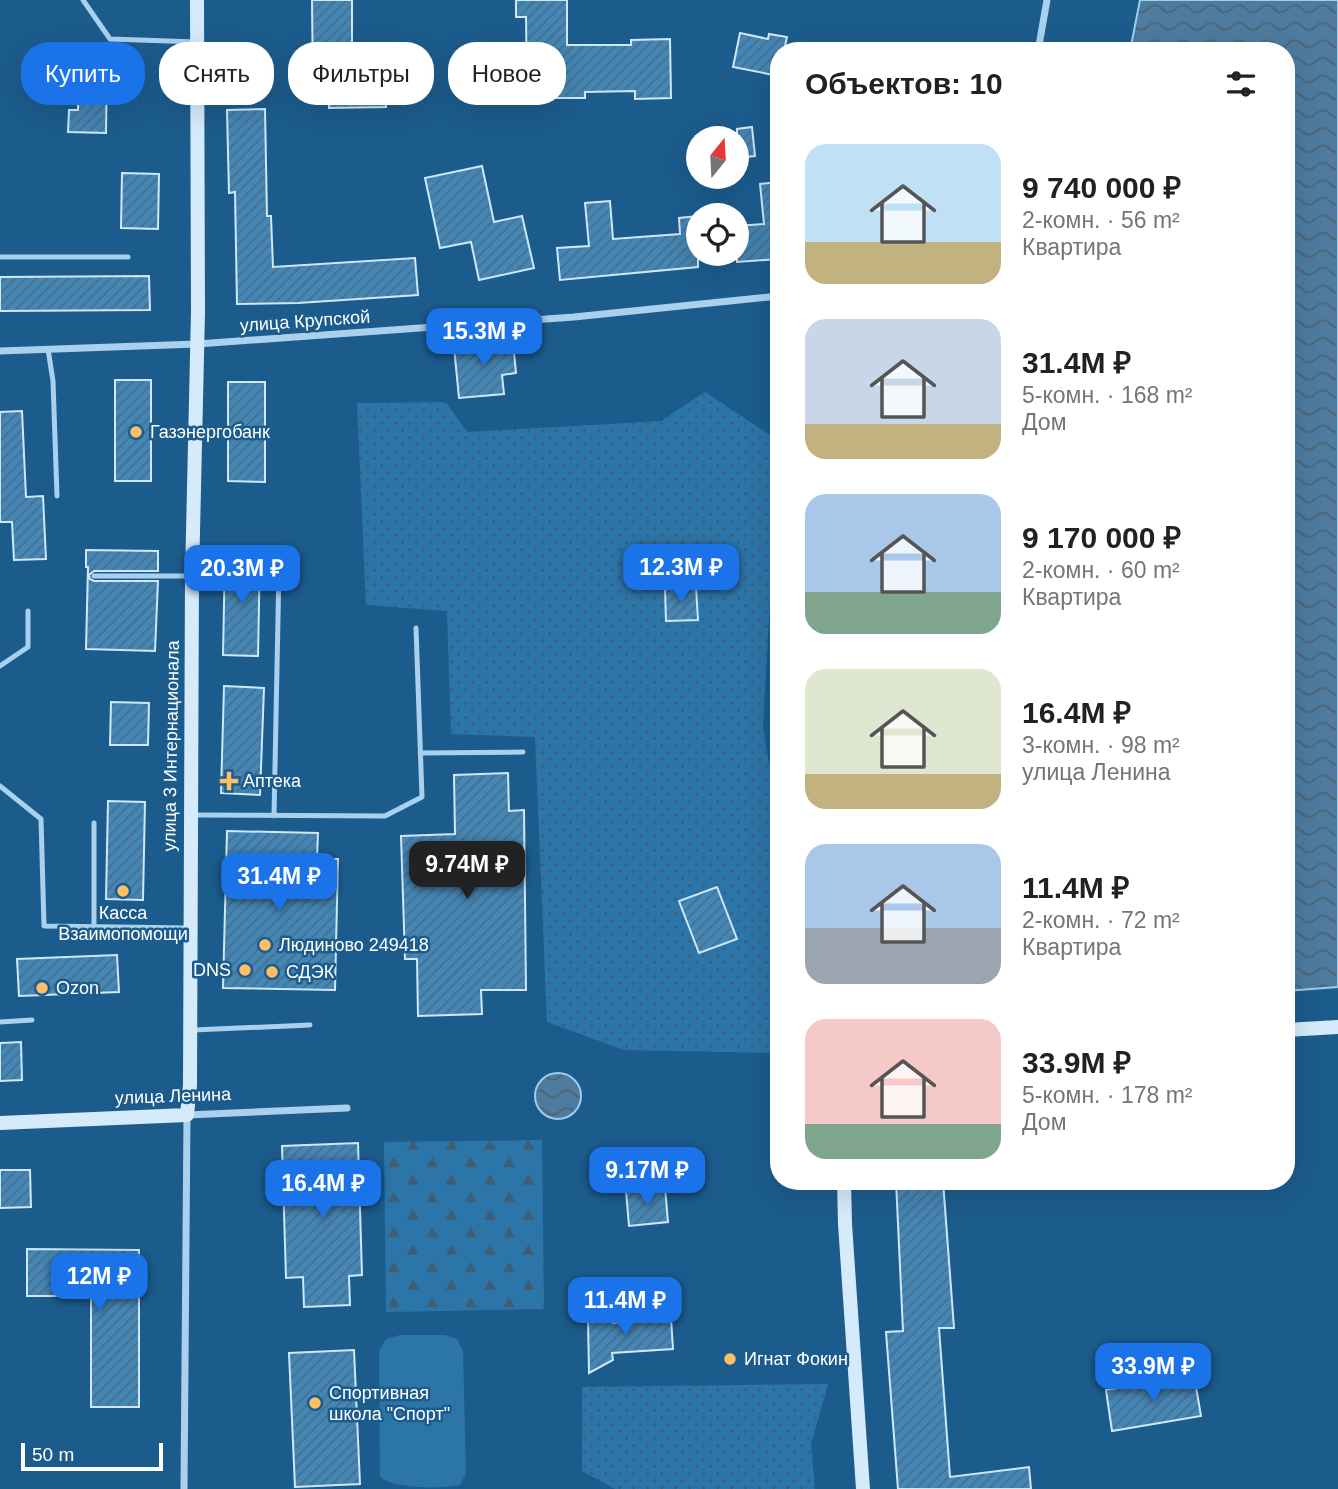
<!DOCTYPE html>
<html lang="ru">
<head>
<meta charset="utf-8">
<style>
	:root { --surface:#fff; --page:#f6f6f6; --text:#202124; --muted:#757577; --accent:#1a73e8 }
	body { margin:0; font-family:Helvetica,sans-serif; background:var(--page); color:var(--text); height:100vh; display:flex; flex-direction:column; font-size:26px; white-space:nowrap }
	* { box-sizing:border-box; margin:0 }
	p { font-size:23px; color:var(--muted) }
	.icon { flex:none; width:38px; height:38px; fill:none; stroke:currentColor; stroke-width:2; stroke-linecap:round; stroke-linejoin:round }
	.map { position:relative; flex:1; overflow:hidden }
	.drawer { position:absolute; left:770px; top:42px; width:525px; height:1148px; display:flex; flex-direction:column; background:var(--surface); border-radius:28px; box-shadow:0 7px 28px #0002 }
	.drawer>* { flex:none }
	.banner { position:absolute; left:21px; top:42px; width:644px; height:63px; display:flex; gap:14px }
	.needle { width:46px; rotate:18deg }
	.fabs { position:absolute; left:686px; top:126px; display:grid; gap:14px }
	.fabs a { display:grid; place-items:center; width:63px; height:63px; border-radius:50%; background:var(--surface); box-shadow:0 7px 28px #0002; font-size:35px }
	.scale { position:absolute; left:21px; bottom:18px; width:142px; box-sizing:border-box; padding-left:7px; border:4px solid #fff; border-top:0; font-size:19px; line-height:24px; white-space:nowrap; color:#fff; -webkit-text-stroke:5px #1c5c8d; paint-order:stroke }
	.price { position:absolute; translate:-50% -60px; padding:0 16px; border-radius:14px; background:var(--accent); color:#fff; font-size:23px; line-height:46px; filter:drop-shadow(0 2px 4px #0008) }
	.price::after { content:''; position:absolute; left:50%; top:42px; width:21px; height:16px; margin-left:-10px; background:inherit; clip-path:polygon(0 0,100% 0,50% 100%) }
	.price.current { background:#222; color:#fff }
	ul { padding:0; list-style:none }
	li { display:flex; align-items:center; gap:21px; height:175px; padding:0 35px }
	li span { display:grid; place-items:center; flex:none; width:196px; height:140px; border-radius:21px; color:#555 }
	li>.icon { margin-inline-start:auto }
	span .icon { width:84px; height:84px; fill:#fffc; stroke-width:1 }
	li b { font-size:30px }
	h2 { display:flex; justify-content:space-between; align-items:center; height:84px; padding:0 35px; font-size:30px }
	.chip { padding:0 24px; border-radius:28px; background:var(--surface); box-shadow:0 7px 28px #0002; font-size:24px; line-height:63px }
	.chip.current { background:var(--accent); color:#fff }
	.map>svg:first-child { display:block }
	.grass { fill:#2c75a9 }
	.forest { fill:url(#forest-firs) }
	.park { fill:url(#park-dots) }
	.water { fill:url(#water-waves); stroke:#9cceef; stroke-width:2 }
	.building { fill:url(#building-hatch); stroke:#cee8f9; stroke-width:2 }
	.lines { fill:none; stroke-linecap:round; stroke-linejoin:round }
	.lane { stroke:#a9d1ed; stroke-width:5 }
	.street { stroke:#a9d1ed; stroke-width:7 }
	.secondary { stroke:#d5eafa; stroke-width:14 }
	.poi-dot { fill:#febe66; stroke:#1c5c8d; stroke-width:2.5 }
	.labels { text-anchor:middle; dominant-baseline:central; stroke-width:5; stroke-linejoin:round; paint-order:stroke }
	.street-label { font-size:18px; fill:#fff; stroke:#1c5c8d }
	.poi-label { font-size:18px; fill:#fff; stroke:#1c5c8d; text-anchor:start }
</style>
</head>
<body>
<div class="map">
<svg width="1338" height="1489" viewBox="0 0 1338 1489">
	<defs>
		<pattern id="forest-firs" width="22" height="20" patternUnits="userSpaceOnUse" patternTransform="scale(1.75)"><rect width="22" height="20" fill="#2c75a9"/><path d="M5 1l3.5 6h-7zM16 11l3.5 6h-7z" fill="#3e5e76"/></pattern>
		<pattern id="park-dots" width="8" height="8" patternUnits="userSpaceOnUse" patternTransform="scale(1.75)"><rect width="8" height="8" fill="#2c75a9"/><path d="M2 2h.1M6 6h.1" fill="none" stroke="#3e5e76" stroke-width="1.8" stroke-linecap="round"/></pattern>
		<pattern id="water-waves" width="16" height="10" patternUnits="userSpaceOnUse" patternTransform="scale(1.75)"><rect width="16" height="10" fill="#4e7b9e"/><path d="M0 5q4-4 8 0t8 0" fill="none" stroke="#4d6475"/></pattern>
		<pattern id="building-hatch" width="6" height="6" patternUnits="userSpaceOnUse" patternTransform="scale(1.75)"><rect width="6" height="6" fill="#4486b5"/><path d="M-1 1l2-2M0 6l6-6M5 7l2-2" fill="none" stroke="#476f8b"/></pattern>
	</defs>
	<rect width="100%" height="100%" fill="#1c5c8d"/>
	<!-- grass -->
	<path class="grass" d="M400,1335H445L457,1339L463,1351L466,1473L460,1485C438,1489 395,1489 380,1477L379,1351L386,1339Z"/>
	<!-- forest -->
	<path class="forest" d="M542,1140L544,1309L386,1312L384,1142Z"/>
	<!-- park -->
	<path class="park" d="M705,392L779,441V544L773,545L763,727L779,824V1053L624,1050L547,1022L535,737L451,734L447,611L366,605L357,403L446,402L467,432L661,421Z
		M828,1384L811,1444L815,1489H615L582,1471V1387Z"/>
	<!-- water -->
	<path class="water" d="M1140,0H1338V987L1286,991V51H1130Z
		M535 1096a23 23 0 1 1 46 0a23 23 0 1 1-46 0Z"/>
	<!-- building -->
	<path class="building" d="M312,0H352V70H386V107L329,108V90H313Z
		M516,0H567V45H631V40L670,39L671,98L635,99V91L585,92V98H542V92H527L526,17H516Z
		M740,33L768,39L769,34L787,37L784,51H779V76L733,67Z
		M78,61L107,62L106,133L68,132L69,110H78Z
		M265,109L267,216H271L273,267L415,258L418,295L298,303L237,304L235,192L229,193L227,110Z
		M752,127L755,156L737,158V129Z
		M482,166L494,222L522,216L534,268L479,280L471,242L440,248L425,178Z
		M122,173L159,174L158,229L121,228Z
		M779,182V259L737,262V226L764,224L760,184Z
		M610,201L613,239L680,234L679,218L698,216V267L560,280L557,248L589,246L585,203Z
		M149,276L150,310L0,311V277Z
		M513,341L516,373L502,375L504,394L459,398L454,347Z
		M115,380H151V481H115Z
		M228,382H265V482L228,481Z
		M22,411L26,497L43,496L46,559L14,560L12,522H0V412Z
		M86,550L158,551V571H94L89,575L90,579L94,581H158L155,651L86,649L88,567H86Z
		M225,554H260L258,656L223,655Z
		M696,587L698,620L666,621L665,588Z
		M224,686L264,688L260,795L221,793Z
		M111,702L149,703L148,745H110Z
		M508,773L509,811L524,810L526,990H481L482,1014L418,1016L417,959H405L401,836L455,834L454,775Z
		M108,801L145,802L143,900L106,899Z
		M227,831L318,833L317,859H338L335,990L223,988Z
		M717,887L737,939L699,953L679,901Z
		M117,955L119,992L19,996L17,959Z
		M21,1042L22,1080L0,1081V1043Z
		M358,1143L362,1275L349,1276L350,1305L304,1307L303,1277L286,1278L282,1146Z
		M0,1170H30L31,1207L0,1208Z
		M896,1181H943L954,1328H939L950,1477L1029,1467L1031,1489H898L886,1332L903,1331Z
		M665,1187L668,1222L629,1226L626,1191Z
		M27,1249L139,1250V1407H91V1296H27Z
		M612,1306L613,1323L671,1318L673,1349L612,1353L613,1360L589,1373L588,1319Z
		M354,1350L360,1484L295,1487L289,1353Z
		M1194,1375L1201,1416L1112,1431L1106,1390Z"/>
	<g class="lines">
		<!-- lane -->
		<path class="lane" d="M83,0L110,39L197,42
			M0,257H128
			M48,349L53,381L57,496
			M94,576H189
			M0,666L28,647V611
			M420,753L523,752
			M0,786L41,819L44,926L189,928
			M194,815L385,816L422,797L416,628
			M274,816L279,568
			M94,823V927
			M0,1022L32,1020
			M193,1030L310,1025"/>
		<!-- street -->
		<path class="street" d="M1038,51L1047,0
			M0,351L197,344L574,317L779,296
			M184,1489L187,1115L347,1108"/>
		<!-- secondary -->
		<path class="secondary" d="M1286,1030L1338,1027
			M0,1123L187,1115L190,1085L192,576L198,312L197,0
			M844,1181L845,1224L863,1489"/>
	</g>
	<!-- markers -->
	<g class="poi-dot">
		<circle cx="136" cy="432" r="7"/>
		<path d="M225.5 770.5h7v7h7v7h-7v7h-7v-7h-7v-7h7z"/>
		<circle cx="123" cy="891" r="7"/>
		<circle cx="265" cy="945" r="7"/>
		<circle cx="245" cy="970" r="7"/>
		<circle cx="272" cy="972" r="7"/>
		<circle cx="42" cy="988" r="7"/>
		<circle cx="730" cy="1359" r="7"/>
		<circle cx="315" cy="1403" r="7"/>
	</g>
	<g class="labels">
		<!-- street labels -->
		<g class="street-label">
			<text transform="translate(305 321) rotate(-4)">улица Крупской</text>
			<text transform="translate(171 746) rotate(-89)">улица 3 Интернационала</text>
			<text transform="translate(173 1096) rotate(-2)">улица Ленина</text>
		</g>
		<!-- poi labels -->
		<g class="poi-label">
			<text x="150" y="432">Газэнергобанк</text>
			<text x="243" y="781">Аптека</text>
			<text x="123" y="913" text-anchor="middle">Касса<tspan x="123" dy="21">Взаимопомощи</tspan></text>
			<text x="279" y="945">Людиново 249418</text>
			<text x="231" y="970" text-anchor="end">DNS</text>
			<text x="286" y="972">СДЭК</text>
			<text x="56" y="988">Ozon</text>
			<text x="744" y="1359">Игнат Фокин</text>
			<text x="329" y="1393">Спортивная<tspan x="329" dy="21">школа "Спорт"</tspan></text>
		</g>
	</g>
</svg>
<div class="fabs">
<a><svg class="needle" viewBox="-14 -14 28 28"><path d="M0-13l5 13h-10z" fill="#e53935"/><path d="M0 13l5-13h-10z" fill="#757577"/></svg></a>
<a><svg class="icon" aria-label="locate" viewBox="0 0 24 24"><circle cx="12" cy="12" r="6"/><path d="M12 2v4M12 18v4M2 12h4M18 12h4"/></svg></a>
</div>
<div class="scale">50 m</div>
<b class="price" style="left:484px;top:368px">15.3M ₽</b>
<b class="price" style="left:681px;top:604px">12.3M ₽</b>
<b class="price" style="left:242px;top:605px">20.3M ₽</b>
<b class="price current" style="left:467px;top:901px">9.74M ₽</b>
<b class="price" style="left:279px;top:913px">31.4M ₽</b>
<b class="price" style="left:647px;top:1207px">9.17M ₽</b>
<b class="price" style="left:323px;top:1220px">16.4M ₽</b>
<b class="price" style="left:99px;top:1313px">12M ₽</b>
<b class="price" style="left:625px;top:1337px">11.4M ₽</b>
<b class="price" style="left:1153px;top:1403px">33.9M ₽</b>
<div class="banner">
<a class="chip current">Купить</a>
<a class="chip">Снять</a>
<a class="chip">Фильтры</a>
<a class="chip">Новое</a>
</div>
<section class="drawer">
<h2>Объектов: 10<svg class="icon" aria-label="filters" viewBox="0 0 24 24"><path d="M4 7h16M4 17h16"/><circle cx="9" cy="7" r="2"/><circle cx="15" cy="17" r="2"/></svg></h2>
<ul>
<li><span style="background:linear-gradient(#bfe0f5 70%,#c2b280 0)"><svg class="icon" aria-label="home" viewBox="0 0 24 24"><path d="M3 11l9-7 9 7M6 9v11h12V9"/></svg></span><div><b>9 740 000 ₽</b><p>2-комн. · 56 m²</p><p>Квартира</p></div></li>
<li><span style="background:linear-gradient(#c9d6e8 75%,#c2b280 0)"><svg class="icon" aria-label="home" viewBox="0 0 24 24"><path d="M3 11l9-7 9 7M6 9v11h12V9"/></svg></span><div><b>31.4M ₽</b><p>5-комн. · 168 m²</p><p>Дом</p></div></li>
<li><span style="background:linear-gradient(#a9c7e8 70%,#7fa58c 0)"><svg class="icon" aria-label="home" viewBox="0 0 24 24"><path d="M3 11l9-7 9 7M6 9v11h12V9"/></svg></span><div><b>9 170 000 ₽</b><p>2-комн. · 60 m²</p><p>Квартира</p></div></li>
<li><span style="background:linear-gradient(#dfe7d0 75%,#c2b280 0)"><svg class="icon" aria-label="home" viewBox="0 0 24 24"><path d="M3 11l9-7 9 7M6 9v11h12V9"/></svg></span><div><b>16.4M ₽</b><p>3-комн. · 98 m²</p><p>улица Ленина</p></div></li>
<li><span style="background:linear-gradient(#a9c7e8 60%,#9aa5b1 0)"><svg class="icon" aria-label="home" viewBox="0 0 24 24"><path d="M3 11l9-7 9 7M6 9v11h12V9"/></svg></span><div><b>11.4M ₽</b><p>2-комн. · 72 m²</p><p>Квартира</p></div></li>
<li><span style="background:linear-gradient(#f6c9c9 75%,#7fa58c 0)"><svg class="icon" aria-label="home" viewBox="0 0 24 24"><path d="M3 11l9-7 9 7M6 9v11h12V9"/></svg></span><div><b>33.9M ₽</b><p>5-комн. · 178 m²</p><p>Дом</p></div></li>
</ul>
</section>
</div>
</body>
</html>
